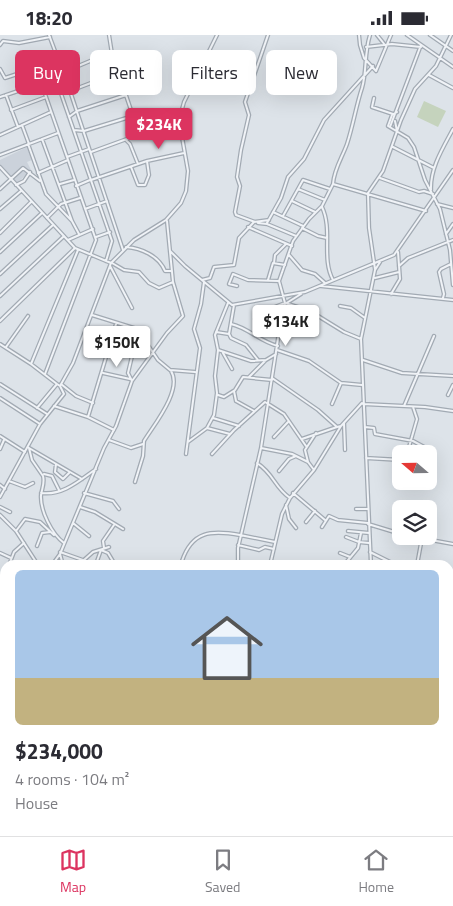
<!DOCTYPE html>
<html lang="en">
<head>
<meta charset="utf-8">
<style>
	:root { --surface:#fff; --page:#f2f2f3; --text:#2b2b33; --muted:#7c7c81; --line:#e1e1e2; --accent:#dc3460 }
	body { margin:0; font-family:"Titillium Web",sans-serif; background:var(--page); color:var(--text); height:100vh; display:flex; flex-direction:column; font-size:19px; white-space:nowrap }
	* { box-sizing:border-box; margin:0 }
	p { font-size:16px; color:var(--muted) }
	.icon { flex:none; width:28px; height:28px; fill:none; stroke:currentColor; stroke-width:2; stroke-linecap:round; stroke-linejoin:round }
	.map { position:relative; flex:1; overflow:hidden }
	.sheet { position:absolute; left:0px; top:525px; width:454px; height:276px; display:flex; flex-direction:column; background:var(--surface); border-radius:15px 15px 0 0; box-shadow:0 5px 20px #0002 }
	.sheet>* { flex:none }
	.banner { position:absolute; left:15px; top:15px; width:424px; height:45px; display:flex; gap:10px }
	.needle { width:32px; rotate:290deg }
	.tools { position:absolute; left:392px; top:410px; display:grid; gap:10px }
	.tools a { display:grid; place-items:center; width:45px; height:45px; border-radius:8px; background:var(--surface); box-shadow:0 5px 20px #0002; font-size:25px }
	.price { position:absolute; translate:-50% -42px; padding:0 11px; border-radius:5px; background:#fff; color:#222; font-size:16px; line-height:32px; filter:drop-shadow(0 1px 2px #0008) }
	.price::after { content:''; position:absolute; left:50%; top:30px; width:15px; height:11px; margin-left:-8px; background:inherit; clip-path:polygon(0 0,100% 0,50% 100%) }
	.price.selected { background:var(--accent); color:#fff }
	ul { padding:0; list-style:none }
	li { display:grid; align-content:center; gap:10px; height:265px; padding:0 15px }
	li+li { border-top:1px solid var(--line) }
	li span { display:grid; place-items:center; height:155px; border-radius:8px; color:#555 }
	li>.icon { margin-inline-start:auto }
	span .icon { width:90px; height:90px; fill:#fffc; stroke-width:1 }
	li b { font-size:21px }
	.tag { padding:0 18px; border-radius:8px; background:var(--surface); box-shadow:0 5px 20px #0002; font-size:18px; line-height:45px }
	.tag.selected { background:var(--accent); color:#fff }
	.status { display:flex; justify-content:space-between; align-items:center; height:35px; padding:0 25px; background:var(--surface); direction:ltr }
	.status svg { height:14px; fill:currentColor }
	.tab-bar { display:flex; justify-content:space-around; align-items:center; height:70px; border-top:1px solid var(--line); background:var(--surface); font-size:14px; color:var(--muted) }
	.tab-bar a { display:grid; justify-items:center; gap:2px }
	.tab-bar .selected { color:var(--accent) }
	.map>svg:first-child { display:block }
	.built { fill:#cbd2db }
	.green { fill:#c5d3bd }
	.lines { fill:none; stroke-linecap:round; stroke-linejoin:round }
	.stream { stroke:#94b6cd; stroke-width:1 }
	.minor-casing { stroke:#a2aab3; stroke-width:4.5 }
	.minor { stroke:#f0f3f7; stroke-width:2 }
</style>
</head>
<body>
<div class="status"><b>18:20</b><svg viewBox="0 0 49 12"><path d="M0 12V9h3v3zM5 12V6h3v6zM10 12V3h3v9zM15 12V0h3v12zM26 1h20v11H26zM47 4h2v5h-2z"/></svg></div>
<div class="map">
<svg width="453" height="801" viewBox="0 0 453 801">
	<rect width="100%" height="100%" fill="#dde3e9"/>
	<!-- built -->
	<path class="built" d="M27,112L32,125L27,127L31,135L17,148L0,129V125Z"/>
	<!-- green -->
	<path class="green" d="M424,66L446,76L438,92L417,82Z"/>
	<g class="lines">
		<!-- stream -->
		<path class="stream" d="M373,796L380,801"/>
		<!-- minor casing -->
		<g class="minor-casing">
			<path id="minor" d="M49,0L70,56L123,215
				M109,0L112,19L133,81
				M359,0L360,10L364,23L376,36
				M377,0L385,10
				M407,0L453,32
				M430,0L453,16
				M0,10L3,6L19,8L50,2
				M366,12L392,9L421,12
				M0,34L5,43L60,25
				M376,36L391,0
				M64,37L102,21L112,19
				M429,40L453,53
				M57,47L112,206L106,226
				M70,56L117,38
				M6,60L18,92
				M0,62L33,51L45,52
				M374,63L372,72L393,79
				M11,75L46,62
				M397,77L392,80L388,91L408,103L414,112L425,145L440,174L450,215L453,250
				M69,82L77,76L126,60
				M395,86L397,96
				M22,90L29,109
				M390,92L421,10
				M74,95L84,96
				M84,96L133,81L137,96L135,101L91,117
				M0,100L51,77
				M42,104L72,186L79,199
				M126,105L130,109L138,129
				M28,109L46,159L72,186
				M393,112L434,133
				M0,120L58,98
				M67,122L89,114
				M0,132L75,213L111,228L134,205L166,185L181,168L186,156L188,136L179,85L184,67L217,0
				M131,132L138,150H145L149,140L147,126
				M38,138L68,125
				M380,143L419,157L424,156L433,159
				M91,145L147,126L184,118
				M60,149L74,145
				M333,149C334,134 342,123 347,109C353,91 356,71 362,53C367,36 364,19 370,0
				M16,150L24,146L30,137
				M76,151L90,145
				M0,154L23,133L40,146
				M298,154L325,165
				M431,155C430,133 443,113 453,94
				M292,166L315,177
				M437,169L453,173
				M322,172C333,195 321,223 333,245
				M0,174L21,156
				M85,174L107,166
				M273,177L303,191
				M283,181L303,145L330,154
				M47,183L61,169L80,163
				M255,187L236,180L235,177L240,151L237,142L241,115L249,80L245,67L268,0
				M258,188L267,189L296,201
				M267,188L281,163L288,142L304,124L324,85L373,31
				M248,192L292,211
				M302,193L318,201L327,203
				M0,198L31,167
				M446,199L453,189
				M96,202L110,197
				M68,205L93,194
				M126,212C141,213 159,221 165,236H172
				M170,216L185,231L232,270L305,257L394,220L453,135
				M0,217L42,178
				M289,220L302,235L315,239L325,248
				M112,228L124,235L139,237L149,248L159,253L173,247
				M274,228L275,220L286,209
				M110,231L132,273
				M399,231L408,223L453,205
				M375,234L369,193L368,158L383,136L401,85L415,54L436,31L451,0
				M0,239L53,190
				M375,243L399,237
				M202,245L210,243L214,232L234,230L239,203L254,187L269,185
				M268,245L273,228L285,230
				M237,251L229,249L233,239L248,245L279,246
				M321,251L453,265
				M391,259L400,244L398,217
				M0,261L64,201
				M443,263L444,259L439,237L441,234L451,229
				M340,271L351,273L365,283
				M282,278L301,285V290
				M92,280L137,294L158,325L170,335L195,337
				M271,281L281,282
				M255,284L262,277L285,268
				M0,286L75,213
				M231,289C249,293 260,307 278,311
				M216,297L229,299L231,303L246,310L258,325
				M229,299L234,270
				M361,304L344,297L310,276L285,268L279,246L293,206L309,184L322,171L333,149L426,176
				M0,309L31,329L57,349
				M6,312L28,281
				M218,315L251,326L266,325L276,319
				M277,315L309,326L341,348L362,350
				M223,318L232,334
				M363,325L402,338L453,341
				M31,329L78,215
				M103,338L130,344
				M45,339L96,205L44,56L47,51L66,44
				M249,342L265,326
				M272,343L318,375L337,392L341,391
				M132,346L128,338L138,296
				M0,349L47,379
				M61,349L76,361L93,368
				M234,356L236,366L254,376
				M218,360L224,362L235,355L243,342L272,345
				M448,360L453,350
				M0,363L40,389
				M332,369L341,348
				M363,369L425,372L453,376
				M54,371L88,382L114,395
				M404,371L434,301
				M37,373L57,349L60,351L73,328L111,228
				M88,382L116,289
				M213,383L239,391
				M344,388L345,415
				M365,392L374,393L375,399L413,406L426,413
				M207,393L230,399
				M0,401L25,417
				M274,402L288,387
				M302,404L337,392
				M109,405L131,413L143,409
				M188,407L207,393L214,380L217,358L215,341L218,315L215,300L228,268
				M29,413L32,425L43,441C45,448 42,453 41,460C40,476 52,499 64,508
				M29,413L82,444
				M261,413L292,419L308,427
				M0,414L4,405
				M186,419L200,313L194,294L201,269L204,247
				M212,419L234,395L265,367L284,379L306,411
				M407,419L417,384L413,372
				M366,423L401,425
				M257,428C274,439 274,452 290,463
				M56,429L55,437L63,444L70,437
				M314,435L308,427L305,415L316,398
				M279,436L289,424L296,421
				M44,439L52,441L59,455
				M9,446L25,452L33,448
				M135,447L143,421L144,406C153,391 183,355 171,336
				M0,450L5,454
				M41,458C63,461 80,445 96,434
				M84,458L113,466L119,474
				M293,458L325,485
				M0,462L40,389L64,359L60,351
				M286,470L289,484L296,493
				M0,472L10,477
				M80,472L95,477L123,494
				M356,474H368
				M0,480L16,496L38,530
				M306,487L315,476
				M73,488L89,501
				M368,489L401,499
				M322,492L329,481L338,485L368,488
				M16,496L25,484L40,487L54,500
				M348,496L369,498
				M240,500L275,507
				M409,501L453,509
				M346,502L359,507L369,508
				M238,510L259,515L265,512L274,514
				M37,511L42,498L50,497
				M104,513L103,506L114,490
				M60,517L97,530
				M370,517L390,527L389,530
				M0,518L11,523
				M340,518L350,522
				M60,519L63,530
				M84,525L93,517L109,512
				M182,526C192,496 211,495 240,500
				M96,529L101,515L108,518L114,528
				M335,529L336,530
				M9,530L14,517L24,508
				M52,530L60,519L104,413L116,391L132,346L167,298L183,281L173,247L167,186
				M238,530V513L261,413L282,278L285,269L301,259
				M270,530L282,479L290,463L314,435L341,391L362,368
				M344,530L358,513L361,498
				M371,530L361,304L375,235L380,227
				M417,530L422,503
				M0,549L5,543
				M0,561L5,562
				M0,576L5,578
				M0,586L3,590
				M0,594L5,588
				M449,595L453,584
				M449,601L453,602
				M0,611L5,592
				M0,645L5,646
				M0,671L5,673
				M0,749H5
				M0,766L5,772
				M449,780L453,785
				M22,796L25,801
				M62,796L75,801
				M5,801L6,796
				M204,801L207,796
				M413,801L414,796"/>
		</g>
		<!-- minor -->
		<use href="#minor" class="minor"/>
	</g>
</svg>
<div class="tools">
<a><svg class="needle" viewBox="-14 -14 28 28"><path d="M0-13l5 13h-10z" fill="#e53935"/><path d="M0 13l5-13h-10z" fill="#7c7c81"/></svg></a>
<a><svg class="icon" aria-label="layers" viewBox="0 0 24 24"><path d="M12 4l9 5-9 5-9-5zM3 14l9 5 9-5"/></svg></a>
</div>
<b class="price selected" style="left:159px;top:115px">$234K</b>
<b class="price" style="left:286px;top:312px">$134K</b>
<b class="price" style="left:117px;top:333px">$150K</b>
<div class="banner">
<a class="tag selected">Buy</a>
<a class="tag">Rent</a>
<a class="tag">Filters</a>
<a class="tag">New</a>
</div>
<section class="sheet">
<ul>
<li><span style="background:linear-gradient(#a9c7e8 70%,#c2b280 0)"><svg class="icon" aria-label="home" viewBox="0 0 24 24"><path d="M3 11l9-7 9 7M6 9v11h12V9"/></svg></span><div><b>$234,000</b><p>4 rooms · 104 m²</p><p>House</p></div></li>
</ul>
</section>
</div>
<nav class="tab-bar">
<a class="selected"><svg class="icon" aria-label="map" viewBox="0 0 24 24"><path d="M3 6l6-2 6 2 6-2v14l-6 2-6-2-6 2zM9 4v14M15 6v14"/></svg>Map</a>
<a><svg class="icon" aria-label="saved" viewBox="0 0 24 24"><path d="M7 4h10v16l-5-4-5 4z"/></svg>Saved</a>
<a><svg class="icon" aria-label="home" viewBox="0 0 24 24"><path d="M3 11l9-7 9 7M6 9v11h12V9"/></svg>Home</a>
</nav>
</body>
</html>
